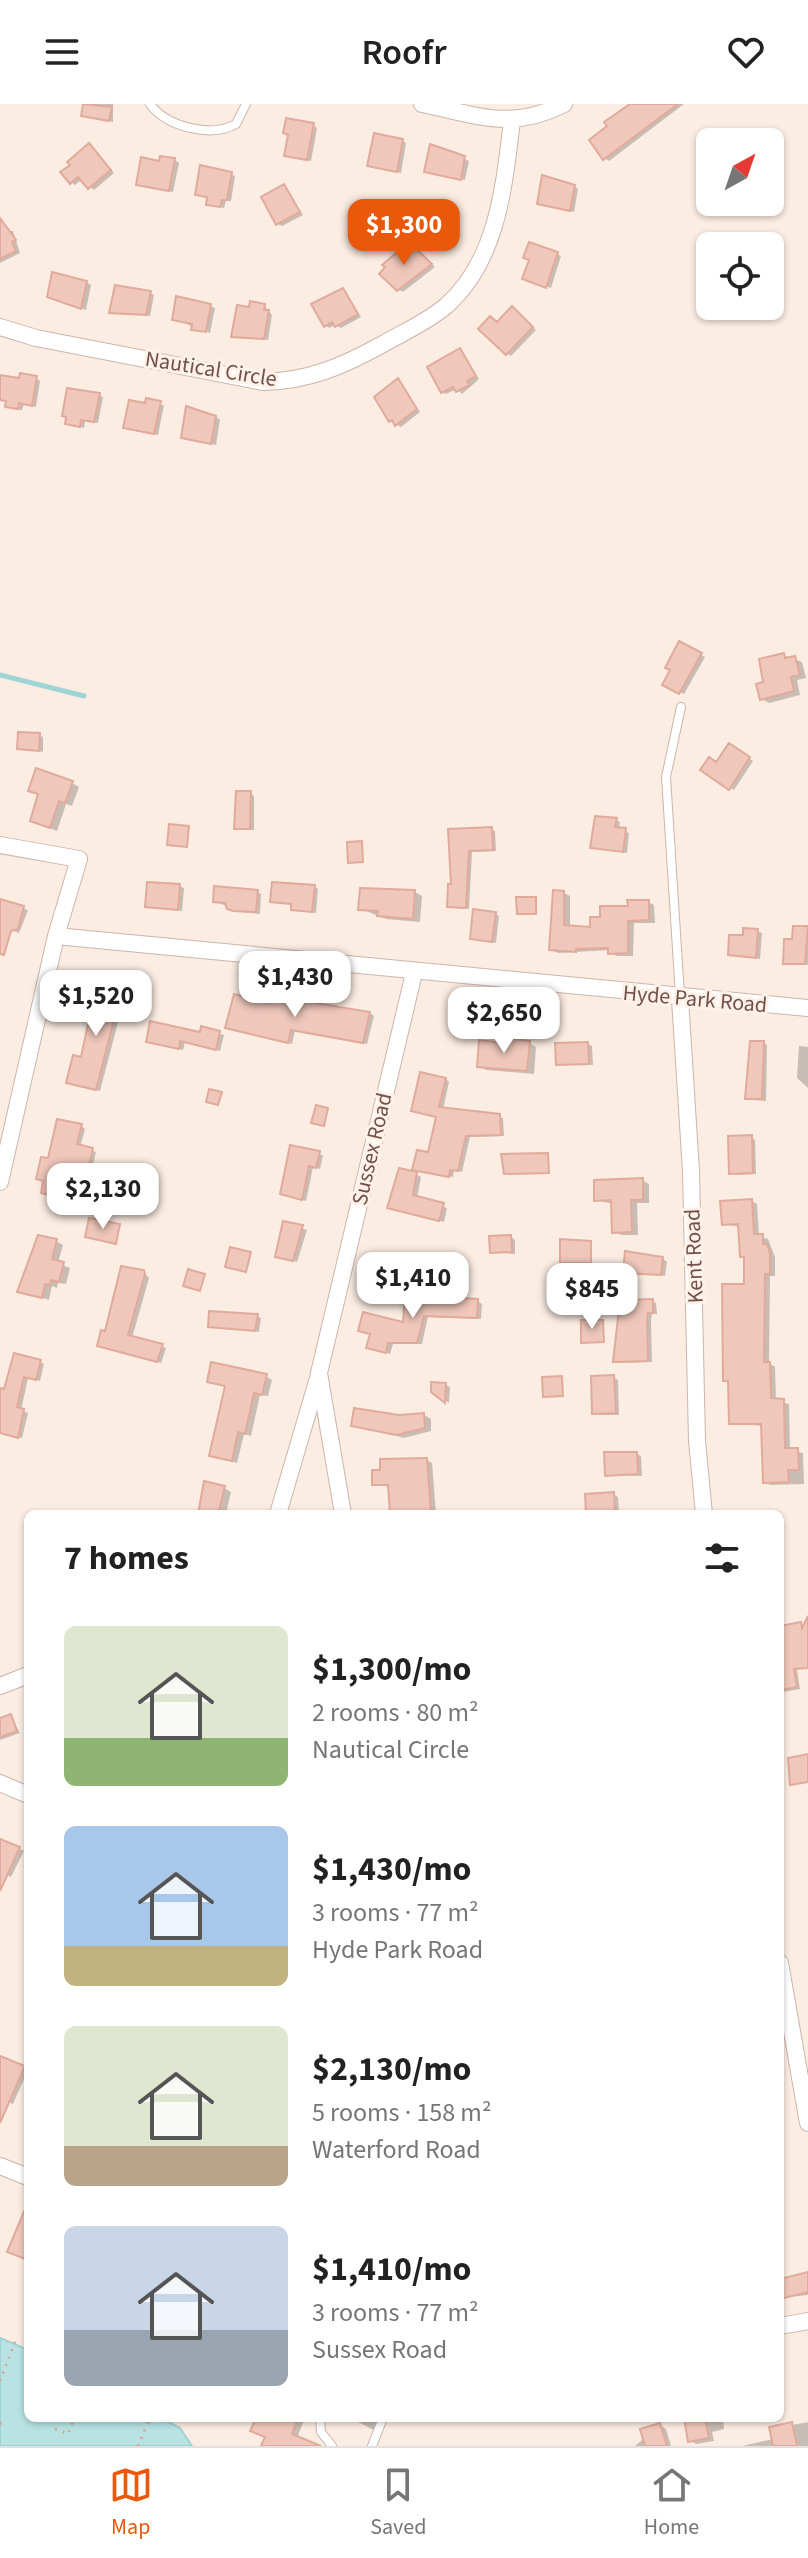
<!DOCTYPE html>
<html lang="en">
<head>
<meta charset="utf-8">
<style>
	:root { --surface:#fff; --page:#f2f2f2; --text:#222; --muted:#767676; --line:#e0e0e0; --accent:#ea580c }
	body { margin:0; font-family:"Source Sans 3",sans-serif; background:var(--page); color:var(--text); height:100vh; display:flex; flex-direction:column; font-size:30px; white-space:nowrap }
	* { box-sizing:border-box; margin:0 }
	p { font-size:26px; color:var(--muted) }
	.icon { flex:none; width:44px; height:44px; fill:none; stroke:currentColor; stroke-width:2; stroke-linecap:round; stroke-linejoin:round }
	.map { position:relative; flex:1; overflow:hidden }
	.details { position:absolute; left:24px; top:1406px; width:760px; height:912px; display:flex; flex-direction:column; background:var(--surface); border-radius:12px; box-shadow:0 2px 6px #0004 }
	.details>* { flex:none }
	.needle { width:52px; rotate:40deg }
	.controls { position:absolute; left:696px; top:24px; display:grid; gap:16px }
	.controls a { display:grid; place-items:center; width:88px; height:88px; border-radius:12px; background:var(--surface); box-shadow:0 2px 6px #0004; font-size:40px }
	.price { position:absolute; translate:-50% -68px; padding:0 18px; border-radius:16px; background:#fff; color:#222; font-size:26px; line-height:52px; filter:drop-shadow(0 2px 4px #0008) }
	.price::after { content:''; position:absolute; left:50%; top:48px; width:24px; height:18px; margin-left:-12px; background:inherit; clip-path:polygon(0 0,100% 0,50% 100%) }
	.price.selected { background:var(--accent); color:#fff }
	ul { padding:0; list-style:none }
	li { display:flex; align-items:center; gap:24px; height:200px; padding:0 40px }
	li span { display:grid; place-items:center; flex:none; width:224px; height:160px; border-radius:12px; color:#555 }
	li>.icon { margin-inline-start:auto }
	span .icon { width:96px; height:96px; fill:#fffc; stroke-width:1 }
	li b { font-size:34px }
	h2 { display:flex; justify-content:space-between; align-items:center; height:96px; padding:0 40px; font-size:34px }
	header { display:flex; justify-content:space-between; align-items:center; height:104px; padding:0 40px; background:var(--surface); font-size:36px; font-weight:600 }
	.tabs { display:flex; justify-content:space-around; align-items:center; height:112px; border-top:2px solid var(--line); background:var(--surface); font-size:22px; color:var(--muted) }
	.tabs a { display:grid; justify-items:center; gap:4px }
	.tabs .selected { color:var(--accent) }
	.map>svg:first-child { display:block }
	.water { fill:#b8e3e2; stroke:#9ed4d4; stroke-width:2 }
	.shadow { fill:#0003 }
	.lines { fill:none; stroke-linecap:round; stroke-linejoin:round }
	.stream { stroke:#9ed4d4; stroke-width:5 }
	.building { fill:#efc7bb; stroke:#e1ab9c; stroke-width:2 }
	.lane-casing { stroke:#cdb5ac; stroke-width:10 }
	.street-casing { stroke:#cdb5ac; stroke-width:18 }
	.path { stroke:#d3aa9e; stroke-width:3; stroke-dasharray:2 6; stroke-linecap:butt }
	.lane { stroke:#fff; stroke-width:8 }
	.street { stroke:#fff; stroke-width:16 }
	.labels { text-anchor:middle; dominant-baseline:central; stroke-width:6; stroke-linejoin:round; paint-order:stroke }
	.street-label { font-size:22px; fill:#71514a; stroke:#fef1e7 }
</style>
</head>
<body>
<header><svg class="icon" aria-label="menu" viewBox="0 0 24 24"><path d="M4 6h16M4 12h16M4 18h16"/></svg>Roofr<svg class="icon" aria-label="heart" viewBox="0 0 24 24"><path d="M12 20l-8-8c-3-5 5-10 8-4 3-6 11-1 8 4z"/></svg></header>
<div class="map">
<svg width="808" height="2342" viewBox="0 0 808 2342">
	<rect width="100%" height="100%" fill="#fbede2"/>
	<!-- water -->
	<path class="water" d="M0,2234L28,2246V2314H161L180,2324L192,2342H0Z"/>
	<!-- shadow -->
	<path class="shadow" d="M85,0H113V18L83,11Z
		M635,0H684L609,57L605,54Z
		M313,21L317,24L311,57L291,53Z
		M402,37L406,39L401,69L374,63Z
		M89,42L114,69L94,86L82,75L75,81L71,78L72,61Z
		M460,53L469,57L465,76L426,67Z
		M175,56L179,59L173,88L138,80Z
		M231,70L235,72L231,97H226L224,104L212,102L208,100L209,94L198,90Z
		M574,82L578,85L574,108L539,99Z
		M284,83L303,111L282,122L278,120Z
		M0,117L6,127H13L20,149L0,159Z
		M413,143L435,163L403,188L398,185Z
		M557,150L561,152L551,184L529,177Z
		M86,178L91,181L86,206L54,194Z
		M343,186L361,213L341,224L336,221L329,224L325,221Z
		M150,189L154,191L150,212L111,208Z
		M264,201L272,211L268,236L233,232L251,205Z
		M210,202L215,204L210,229L174,215Z
		M516,207L536,226L511,252L507,249L498,220Z
		M460,247L479,275L462,290L457,285L446,290L442,288Z
		M36,274L40,277L36,303L24,300L22,306L12,305L8,298L0,296L21,277Z
		M398,276L420,308L401,323L390,317Z
		M99,291L103,293L98,319L85,317L84,324L67,319Z
		M131,298L164,301L158,331L130,325Z
		M216,313L220,316L216,341L183,333Z
		M680,540L705,553L684,590L665,581Z
		M783,551L802,558L806,574L797,576L800,591L769,599L762,595L766,580Z
		M39,631L43,633V648L19,644Z
		M730,642L753,657L734,686L702,666L717,660Z
		M72,679L79,683L72,702L66,700L57,727L39,720L40,691L31,686Z
		M250,689L254,692V726H240L236,724Z
		M616,716L620,718L619,725L629,729L627,749L592,743Z
		M491,725L495,727L496,747L472,748L469,805L453,804L449,802L453,782L450,727Z
		M179,782L184,784L182,807L148,802Z
		M315,783L318,785L316,809L297,807L293,800L272,796Z
		M257,788L261,790L260,810L239,808L215,797Z
		M415,788L422,792L420,818L386,815L361,805Z
		M564,789L570,792V824L592,826L602,815L648,798L654,801L655,819H634L633,852H616L610,846L558,849L551,845Z
		M4,798L28,806L19,829L0,821Z
		M495,810L499,812L496,839L472,834Z
		M795,824H808V861L785,859L794,837Z
		M757,827L762,829L760,855L730,850L744,834Z
		M122,886L126,888L100,987L72,981L68,978Z
		M271,901L370,909L374,912L367,940L295,927L292,940L228,923Z
		M203,925L224,931L220,947L185,938L183,946L148,937L201,931Z
		M481,938L529,939L536,943L534,970L486,966L479,962Z
		M763,939L767,941L766,997L752,996L748,994Z
		M588,940L592,942L593,961L558,960Z
		M799,942L808,943V984L797,974Z
		M446,975L449,978L443,1006L503,1014L504,1032L470,1033L462,1068L454,1066L453,1073L414,1065L429,1050L438,1013L417,1008Z
		M81,1022L85,1025L80,1043L96,1048L87,1085L63,1081L60,1094L47,1091L43,1088L50,1057Z
		M751,1033L755,1036L756,1070L735,1071L731,1069Z
		M319,1049L323,1052L320,1065L313,1063L306,1097L282,1089Z
		M416,1070L421,1073L417,1094L447,1104L444,1118L394,1105Z
		M642,1076L649,1080V1099H637L638,1131H621L614,1127L613,1100L596,1096Z
		M752,1097L757,1100L759,1132L768,1135L775,1153V1172H770L769,1259L775,1263L776,1297L789,1300L790,1346L803,1349L804,1380L770,1381L765,1378L763,1322L731,1319L730,1280L725,1276L746,1182V1155L741,1152L740,1123L724,1120Z
		M285,1119L307,1126L297,1158L277,1152Z
		M511,1133L515,1136V1150L492,1148Z
		M56,1137L63,1141L58,1159L70,1164L66,1180L58,1179L57,1184L52,1182L49,1196L20,1187Z
		M663,1155L667,1158L665,1172L625,1168Z
		M409,1165L413,1167L408,1194L478,1197L482,1200L481,1215L428,1213L422,1240H393L390,1250L373,1245L372,1231L360,1226L405,1221L407,1191L379,1185Z
		M143,1168L149,1174L132,1234L166,1244L161,1259L103,1243L107,1230Z
		M652,1197L656,1199L657,1210H652L651,1217L652,1258L619,1259L615,1257Z
		M257,1212L261,1214L259,1228L210,1222Z
		M40,1258L44,1260L40,1277L28,1274L21,1306L28,1309L22,1334L0,1329V1294Z
		M266,1272L272,1276L268,1292L260,1291L251,1332L244,1330L237,1359L211,1351L227,1283L210,1277Z
		M613,1273L618,1276L619,1311H598L594,1309Z
		M446,1281L450,1283L449,1299L433,1287Z
		M424,1311L431,1315V1327L404,1334L353,1321Z
		M637,1350L641,1352L642,1372L607,1371Z
		M426,1356L432,1359L436,1410H391L390,1383L374,1380Z
		M224,1384L231,1388L227,1405L230,1410H199Z
		M614,1391L618,1393L619,1410H588Z
		M780,1524L793,1542L800,1585L783,1588Z
		M11,1613L20,1629L0,1636V1616Z
		M0,1737L24,1747L11,1773L0,1768Z
		M0,1956L28,1966L13,2000L0,1995Z
		M808,2170V2191L780,2194V2177Z
		M258,2314H305L297,2334L314,2342H265L267,2333Z
		M360,2314H383L376,2327L358,2318Z
		M686,2314H723L724,2325L712,2328L714,2337L696,2340L690,2336Z
		M808,2318V2342H742L773,2335L771,2325Z
		M660,2321L666,2325L671,2342H635Z"/>
	<g class="lines">
		<!-- stream -->
		<path class="stream" d="M0,571L84,592"/>
	</g>
	<!-- building -->
	<path class="building" d="M83,0L112,3L109,17L81,12Z
		M630,0H678L603,56L589,36L607,22L604,18Z
		M286,14L314,19L307,56L284,52L288,31L283,29Z
		M374,29L403,35L397,68L367,62Z
		M89,39L111,66L88,85L78,73L70,80L60,68L70,61L67,58Z
		M430,40L465,52L461,76L424,68Z
		M160,52L175,54L169,87L136,81L141,53L159,57Z
		M200,61L232,68L227,96H222L220,103L206,101L207,93L195,91Z
		M542,71L575,81L570,107L537,100Z
		M284,80L300,108L276,121L261,93Z
		M0,114L16,136L12,138L16,147L0,155Z
		M409,138L432,160L397,187L379,170L385,163L382,161Z
		M529,138L558,148L546,184L522,175L529,156L523,154Z
		M52,168L87,177L81,205L47,193Z
		M115,181L151,187L146,211L109,209Z
		M343,184L358,210L335,223L332,218L324,223L311,200Z
		M176,192L211,200L206,228L191,226L192,220L172,216Z
		M250,197L265,200L264,206H269L264,235L231,233L237,201L249,203Z
		M512,202L533,223L506,251L478,225L490,212L497,218Z
		M460,244L476,272L467,277L470,281L456,288L453,283L441,289L427,263Z
		M20,269L37,272L32,302L19,299L18,305L5,303L6,297L0,296V271L19,274Z
		M398,274L417,305L395,322L392,316L389,318L374,293Z
		M67,284L100,289L94,318L81,316L80,323L65,320L66,313L62,312Z
		M146,294L161,297L154,330L123,324L129,296L145,299Z
		M186,302L216,312L211,340L181,334Z
		M679,537L702,549L679,590L662,581L670,566L665,564Z
		M784,549L785,554L795,552L800,571L791,573L794,587L760,596L756,580L763,578L759,555Z
		M18,628L40,629L39,647L17,645Z
		M729,639L750,653L729,686L700,666L709,653L716,658Z
		M36,664L73,677L65,699L59,697L50,724L30,717L38,690L28,687Z
		M236,687H251L250,725H234Z
		M595,712L617,714L615,723L626,724L623,748L590,744Z
		M169,720L189,722L187,743L167,741Z
		M492,723L493,746L469,747L466,804L447,803L448,780H451L448,725Z
		M362,737L363,758L348,759L347,738Z
		M147,778L180,780L178,806L145,803Z
		M272,778L315,781L312,808L291,806V800L270,798Z
		M214,782L258,786L256,808L233,807L227,805L225,799L213,798Z
		M360,784L415,786L413,815L377,812L378,807L358,806Z
		M553,786L564,787V821L590,823V813H600V802H628L627,796H649V816L628,817V849L608,850V844L576,845V848L549,846Z
		M516,793H536V810H517Z
		M0,795L24,802L18,825L11,827L4,851L0,850Z
		M473,805L496,808L492,838L470,835Z
		M793,822H808L805,860H783L784,835H792Z
		M743,824L758,825L756,854L728,851L729,831H743Z
		M97,878L122,884L96,986L66,979L73,951L81,953Z
		M234,890L270,899L273,892L370,908L363,939L291,926L288,939L225,924Z
		M150,917L200,928L201,922L220,927L216,946L180,937L179,945L146,938Z
		M503,934L530,937L527,967L477,963L479,936L503,939Z
		M750,937H764L762,995H745Z
		M588,938L589,960L556,961L555,939Z
		M420,968L446,974L439,1003L500,1010L501,1031L466,1032L458,1067L450,1066L449,1073L412,1066L417,1046L428,1048L436,1013L411,1007Z
		M209,985L222,988L218,1001L206,998Z
		M316,1001L328,1004L324,1022L311,1019Z
		M57,1015L82,1020L77,1040L93,1044L84,1084L59,1080L56,1093L41,1089L43,1077L36,1075L41,1053L48,1054Z
		M752,1031L753,1069L729,1070L728,1032Z
		M290,1041L320,1047L316,1064L309,1062L302,1096L280,1090Z
		M548,1049L549,1069L504,1070L501,1050Z
		M399,1064L417,1068L413,1091L444,1099L439,1117L387,1104Z
		M643,1074V1096H631L632,1128L612,1129L611,1096L594,1097V1076Z
		M752,1095L754,1130H763V1140H767L770,1149V1170H765L764,1258H770L771,1294L784,1295L785,1344H798L799,1366H788L789,1378L763,1379L761,1320H729L728,1277H723L722,1180H744V1153H740L738,1120L722,1121L720,1097Z
		M89,1114L120,1120L116,1140L85,1133Z
		M283,1117L303,1121L293,1157L275,1153Z
		M38,1131L57,1135L52,1155L64,1158L59,1178L51,1176L50,1181L45,1180L42,1194L17,1188Z
		M511,1131L512,1148L490,1149L489,1132Z
		M560,1135L591,1137V1159H560Z
		M230,1143L251,1148L246,1168L225,1163Z
		M625,1147L663,1153L661,1171L623,1169Z
		M378,1156L410,1163L404,1190L373,1184Z
		M121,1162L144,1166L145,1170L128,1231L163,1240L157,1258L97,1242L101,1226L105,1227Z
		M188,1165L205,1170L200,1187L183,1182Z
		M405,1191L478,1195L477,1214L424,1212L417,1239H388L386,1249L366,1244L370,1230L358,1227L363,1208L403,1218Z
		M653,1195V1209H648L647,1214L648,1257L613,1258L620,1196Z
		M209,1207L258,1210L255,1227L208,1223Z
		M581,1216H603L604,1238L581,1239Z
		M14,1249L41,1256L36,1276L24,1273L17,1303L24,1305L18,1334L0,1329V1284L4,1285Z
		M211,1258L267,1270L262,1291L254,1289L245,1330L238,1328L232,1357L209,1352L225,1282L207,1278Z
		M614,1271L616,1309L592,1310L591,1272Z
		M562,1272L563,1292L543,1293L542,1273Z
		M431,1278L446,1279L445,1299L431,1288Z
		M354,1304L399,1311L424,1309L425,1324L396,1331L351,1322Z
		M604,1348H637L638,1370L605,1372Z
		M427,1354L431,1410H390L388,1381H372V1366H380V1355Z
		M204,1377L225,1382L218,1410H198Z
		M614,1388L615,1410H586L585,1390Z
		M808,1512V1564L794,1565L797,1583L780,1586V1522L801,1518L802,1524Z
		M11,1610L17,1627L0,1633V1614Z
		M808,1650V1678L790,1681L788,1654Z
		M0,1735L20,1743L0,1787Z
		M0,1952L25,1962L0,2019Z
		M28,2098V2156L7,2148Z
		M808,2168V2188L780,2195V2175Z
		M256,2314H298L292,2330L321,2342H261L265,2333L250,2327Z
		M684,2314H705L709,2334L688,2338Z
		M792,2318L797,2342H773L769,2323Z
		M660,2319L667,2342H645L640,2325Z"/>
	<g class="lines">
		<!-- lane casing -->
		<g class="lane-casing">
			<path id="lane" d="M150,0C167,23 211,34 236,20L246,0
				M680,892L666,673L681,603
				M320,2314L321,2328L332,2342
				M372,2342L383,2314"/>
		</g>
		<!-- street casing -->
		<g class="street-casing">
			<path id="street" d="M422,0C477,11 511,27 564,0
				M0,223L36,234L263,278C309,277 343,262 383,240C404,228 427,218 446,202C498,156 504,82 512,17
				M0,741L79,755L56,832L0,1078
				M56,832L808,904
				M680,895L691,1067L697,1337L704,1410
				M278,1410L318,1274
				M343,1410L319,1269L414,869
				M0,1582L28,1571
				M0,1679L28,1691
				M780,1859L808,2019
				M0,2062L28,2073
				M780,2222L808,2217"/>
		</g>
		<!-- path -->
		<path class="path" d="M0,2277L16,2235
			M0,2319L5,2321
			M55,2325L68,2330L74,2314
			M138,2342L150,2314"/>
		<!-- lane -->
		<use href="#lane" class="lane"/>
		<!-- street -->
		<use href="#street" class="street"/>
	</g>
	<g class="labels">
		<!-- street labels -->
		<g class="street-label">
			<text transform="translate(211 265) rotate(9)">Nautical Circle</text>
			<text transform="translate(695 895) rotate(5)">Hyde Park Road</text>
			<text transform="translate(372 1045) rotate(-77)">Sussex Road</text>
			<text transform="translate(694 1152) rotate(-92)">Kent Road</text>
		</g>
	</g>
</svg>
<div class="controls">
<a><svg class="needle" viewBox="-14 -14 28 28"><path d="M0-13l5 13h-10z" fill="#e53935"/><path d="M0 13l5-13h-10z" fill="#767676"/></svg></a>
<a><svg class="icon" aria-label="locate" viewBox="0 0 24 24"><circle cx="12" cy="12" r="6"/><path d="M12 2v4M12 18v4M2 12h4M18 12h4"/></svg></a>
</div>
<b class="price selected" style="left:404px;top:163px">$1,300</b>
<b class="price" style="left:295px;top:915px">$1,430</b>
<b class="price" style="left:96px;top:934px">$1,520</b>
<b class="price" style="left:504px;top:951px">$2,650</b>
<b class="price" style="left:103px;top:1127px">$2,130</b>
<b class="price" style="left:413px;top:1216px">$1,410</b>
<b class="price" style="left:592px;top:1227px">$845</b>
<section class="details">
<h2>7 homes<svg class="icon" aria-label="filters" viewBox="0 0 24 24"><path d="M4 7h16M4 17h16"/><circle cx="9" cy="7" r="2"/><circle cx="15" cy="17" r="2"/></svg></h2>
<ul>
<li><span style="background:linear-gradient(#dfe7d0 70%,#8fb573 0)"><svg class="icon" aria-label="home" viewBox="0 0 24 24"><path d="M3 11l9-7 9 7M6 9v11h12V9"/></svg></span><div><b>$1,300/mo</b><p>2 rooms · 80 m²</p><p>Nautical Circle</p></div></li>
<li><span style="background:linear-gradient(#a9c7e8 75%,#c2b280 0)"><svg class="icon" aria-label="home" viewBox="0 0 24 24"><path d="M3 11l9-7 9 7M6 9v11h12V9"/></svg></span><div><b>$1,430/mo</b><p>3 rooms · 77 m²</p><p>Hyde Park Road</p></div></li>
<li><span style="background:linear-gradient(#dfe7d0 75%,#b9a48a 0)"><svg class="icon" aria-label="home" viewBox="0 0 24 24"><path d="M3 11l9-7 9 7M6 9v11h12V9"/></svg></span><div><b>$2,130/mo</b><p>5 rooms · 158 m²</p><p>Waterford Road</p></div></li>
<li><span style="background:linear-gradient(#c9d6e8 65%,#9aa5b1 0)"><svg class="icon" aria-label="home" viewBox="0 0 24 24"><path d="M3 11l9-7 9 7M6 9v11h12V9"/></svg></span><div><b>$1,410/mo</b><p>3 rooms · 77 m²</p><p>Sussex Road</p></div></li>
</ul>
</section>
</div>
<nav class="tabs">
<a class="selected"><svg class="icon" aria-label="map" viewBox="0 0 24 24"><path d="M3 6l6-2 6 2 6-2v14l-6 2-6-2-6 2zM9 4v14M15 6v14"/></svg>Map</a>
<a><svg class="icon" aria-label="saved" viewBox="0 0 24 24"><path d="M7 4h10v16l-5-4-5 4z"/></svg>Saved</a>
<a><svg class="icon" aria-label="home" viewBox="0 0 24 24"><path d="M3 11l9-7 9 7M6 9v11h12V9"/></svg>Home</a>
</nav>
</body>
</html>
